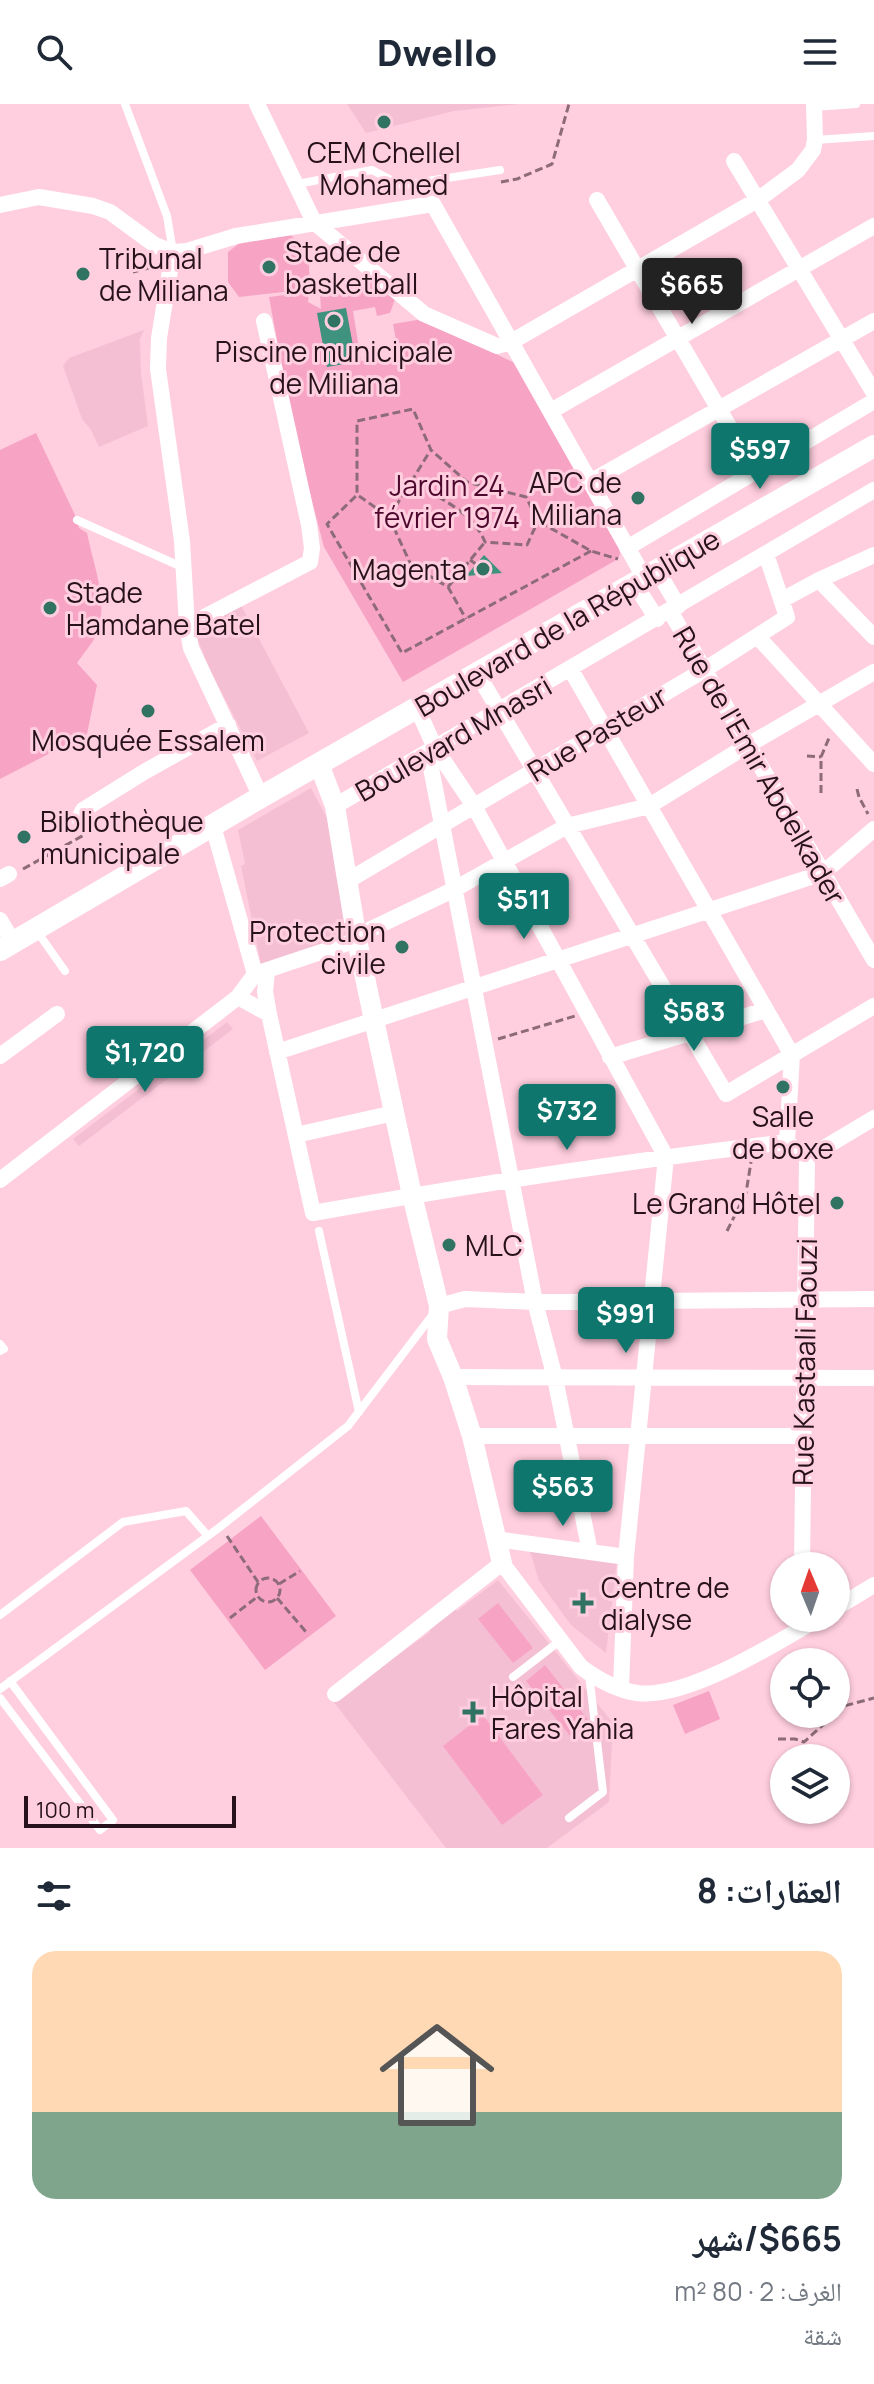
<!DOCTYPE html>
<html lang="ar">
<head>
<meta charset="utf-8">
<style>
	:root { --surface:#fff; --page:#f6f6f7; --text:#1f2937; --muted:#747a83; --line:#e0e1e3; --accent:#0f766e }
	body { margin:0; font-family:Manrope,"Noto Naskh Arabic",sans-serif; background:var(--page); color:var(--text); direction:rtl; height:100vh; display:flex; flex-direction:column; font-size:30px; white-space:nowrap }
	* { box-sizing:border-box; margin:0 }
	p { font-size:26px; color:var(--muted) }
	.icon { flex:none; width:44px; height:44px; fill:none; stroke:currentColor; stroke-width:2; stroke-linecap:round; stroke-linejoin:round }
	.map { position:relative; height:1744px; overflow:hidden; direction:ltr }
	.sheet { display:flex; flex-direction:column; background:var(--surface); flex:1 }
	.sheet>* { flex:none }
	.needle { width:52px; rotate:358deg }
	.buttons { position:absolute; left:770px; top:1448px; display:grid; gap:16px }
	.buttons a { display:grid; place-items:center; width:80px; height:80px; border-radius:50%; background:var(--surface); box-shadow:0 2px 6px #0004; font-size:40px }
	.scale { position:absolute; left:24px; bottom:20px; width:212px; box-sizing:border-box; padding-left:8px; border:4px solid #27121b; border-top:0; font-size:22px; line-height:28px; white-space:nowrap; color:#27121b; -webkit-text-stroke:6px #ffcedf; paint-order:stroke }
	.price { position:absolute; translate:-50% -68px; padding:0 18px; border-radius:8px; background:var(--accent); color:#fff; font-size:26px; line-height:52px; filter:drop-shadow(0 2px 4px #0008) }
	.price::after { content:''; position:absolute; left:50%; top:48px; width:24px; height:18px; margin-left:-12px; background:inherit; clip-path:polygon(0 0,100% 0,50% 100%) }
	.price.selected { background:#222; color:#fff }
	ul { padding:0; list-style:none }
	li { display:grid; align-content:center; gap:16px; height:424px; padding:0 32px }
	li+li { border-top:2px solid var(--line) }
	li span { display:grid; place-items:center; height:248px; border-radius:24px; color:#555 }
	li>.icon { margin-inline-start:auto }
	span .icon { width:144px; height:144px; fill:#fffc; stroke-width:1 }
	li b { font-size:34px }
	h2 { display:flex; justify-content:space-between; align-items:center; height:96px; padding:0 32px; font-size:34px }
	header { display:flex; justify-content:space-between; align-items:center; height:104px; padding:0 32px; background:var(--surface); font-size:36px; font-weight:800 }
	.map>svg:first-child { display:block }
	.built { fill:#f5bfd3 }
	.green { fill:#f7a3c4 }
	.water { fill:#3e927e }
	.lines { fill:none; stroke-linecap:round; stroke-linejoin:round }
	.path { stroke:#8d6b78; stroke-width:3; stroke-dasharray:8 4; stroke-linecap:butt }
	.service { stroke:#fff; stroke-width:8 }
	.minor { stroke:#fff; stroke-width:16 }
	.tertiary { stroke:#fff; stroke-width:20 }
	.secondary { stroke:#fff; stroke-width:22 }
	.poi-dot { fill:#317363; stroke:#ffcedf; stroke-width:3 }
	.labels { text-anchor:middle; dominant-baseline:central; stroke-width:6; stroke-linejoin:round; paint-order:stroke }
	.poi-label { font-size:28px; fill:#27121b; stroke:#ffcedf; text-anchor:start }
	.park-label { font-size:28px; fill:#4e082d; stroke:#ffcedf }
	.street-label { font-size:28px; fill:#27121b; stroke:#ffcedf }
</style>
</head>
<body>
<header><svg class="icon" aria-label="menu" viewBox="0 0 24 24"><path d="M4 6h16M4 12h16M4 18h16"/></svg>Dwello<svg class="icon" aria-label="search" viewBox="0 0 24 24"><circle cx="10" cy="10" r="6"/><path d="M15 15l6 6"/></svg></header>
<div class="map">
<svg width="874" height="1744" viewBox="0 0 874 1744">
	<rect width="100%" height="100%" fill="#ffcedf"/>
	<!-- built -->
	<path class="built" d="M347,0H520L454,7L366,29Z
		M144,226L140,235L141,269L148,322L99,343L91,326L82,315L63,262L69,254Z
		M241,501L309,629L257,657L210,566L194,527Z
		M311,684L328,716L336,771L350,833L261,861L241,762L245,760L238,726Z
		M227,918L233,925L79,1042L73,1035Z
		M529,1444L617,1457L606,1549L571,1521L539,1477Z
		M498,1476L613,1619L609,1698L547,1744H446L333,1597L430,1528L426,1521L452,1501L457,1507Z"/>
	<!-- green -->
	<path class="green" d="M290,131L308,143L310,185L239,193L228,178V148L241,138Z
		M364,171L395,195L390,209L377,212L375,203L353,207L361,257L399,251L393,220L423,215L519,261L623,442L618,455L403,578L324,443L295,332L269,193L309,188L308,198L321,205L320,190L339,189L358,193Z
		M36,329L75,411L79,424L87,429C93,460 110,501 96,532C91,541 83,550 77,559L97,581L87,630L0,675V346Z
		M261,1412L336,1512L265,1566L190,1466Z
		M498,1499L533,1544L513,1559L478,1515Z
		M545,1561L589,1617L570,1632L526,1577Z
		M709,1587L720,1615L685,1630L673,1601Z
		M483,1611L543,1691L502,1721L443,1642Z"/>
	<!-- water -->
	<path class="water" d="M346,204L356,258L327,263L317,209Z
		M484,451L502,469L466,472Z"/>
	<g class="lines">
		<!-- path -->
		<path class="path" d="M501,78L517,75L552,60L569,0
			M133,168L156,162
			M411,378L430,347
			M359,392L389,413L411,461L448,483L466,515
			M389,413L411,378C439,394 472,407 485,438L527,441L538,417
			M591,447L402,549L327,420L357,391V317L413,305L431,346L467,378L526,393L538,417L591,447L618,455
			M470,456L482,464
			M448,483L485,438
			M807,652L821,653
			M857,685L859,693L868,710
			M821,689V653L829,634
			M23,765L84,731L83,728
			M498,935L575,912
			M727,1127L746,1089L751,1058
			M227,1432L258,1478
			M256 1486a12 12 0 1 1 24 0a12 12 0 1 1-24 0Z
			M279,1480L300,1467
			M277,1494L307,1529
			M230,1514L257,1493
			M836,1609L844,1602L874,1594
			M778,1635H795L804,1638L835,1610"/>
		<!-- service -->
		<path class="service" d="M125,0L167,112L173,148
			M814,3L856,0
			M815,36L874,32
			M297,80L372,66L401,81L500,66
			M77,416L182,463
			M36,826L65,867
			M319,1127L359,1308
			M0,1240L4,1245L0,1247
			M0,1511L123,1418L186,1407L208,1432
			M513,1573L561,1536
			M0,1585L220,1423L348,1322L434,1209
			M0,1594L100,1726L113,1716L10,1577
			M569,1714L603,1688L589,1570"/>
		<!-- minor -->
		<path class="minor" d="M257,0L314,118L424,210L497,242L511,238L759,95L798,66L813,46L815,36L814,0
			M734,57L874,289
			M597,96L755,367
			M0,101L39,93L93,102L110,108L155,141L173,148L187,147L236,132L433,100L644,473
			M173,148L159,234L158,265L182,437L187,522L191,544L261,693
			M551,307L874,122
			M590,378L874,217
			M627,444L874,297
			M657,466L678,502
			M819,476L874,533
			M634,479L657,515
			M782,496L819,476L874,451
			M670,507L874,856
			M187,522L310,458L312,444L309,421L264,217
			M758,533L874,660
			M571,566L792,951L787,1038
			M477,569L726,990L874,902
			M417,604L435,644L474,702L666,1053L626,1453L621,1584
			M435,644L430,659L535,1198L555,1274L590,1448
			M335,702L874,386
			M79,714L83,706L144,668L228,621
			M213,722L255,870
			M0,775L9,770
			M349,776L704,566L787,513L766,450
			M0,816L13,838
			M267,867L265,888L269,910L313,1109C470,1081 628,1057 787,1038L807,1054
			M255,870L357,836L365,828L453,786L567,722L649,702L748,641L874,568
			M238,893L269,910
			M277,948L823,769L874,725
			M0,952L57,910
			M610,953L766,906
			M296,1031L394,1009
			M807,1054L874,1014
			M0,1076L238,893L255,870
			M439,1202L465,1195L535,1198L874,1195
			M453,1273L874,1274
			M472,1332H804
			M495,1435L626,1453
			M802,1462L807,1054
			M836,1504L874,1481
			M335,1590L502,1459L581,1563C597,1575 617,1586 637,1589C686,1596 777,1539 819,1514"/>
		<!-- tertiary -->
		<path class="tertiary" d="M319,660L335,702L357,836L374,916L412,1091L439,1202L437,1235L453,1273L472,1332L502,1459"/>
		<!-- secondary -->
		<path class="secondary" d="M0,846L261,693L874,342"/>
	</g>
	<!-- markers -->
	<g class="poi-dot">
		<circle cx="384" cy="18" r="8"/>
		<circle cx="269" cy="163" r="8"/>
		<circle cx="83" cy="170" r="8"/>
		<circle cx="334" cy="217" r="8"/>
		<circle cx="638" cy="394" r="8"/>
		<circle cx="483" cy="465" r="8"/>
		<circle cx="50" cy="504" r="8"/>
		<circle cx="148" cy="607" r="8"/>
		<circle cx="24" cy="733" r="8"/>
		<circle cx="402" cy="843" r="8"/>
		<circle cx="783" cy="983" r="8"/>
		<circle cx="837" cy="1099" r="8"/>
		<circle cx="449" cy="1141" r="8"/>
		<path d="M579 1487h8v8h8v8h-8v8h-8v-8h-8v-8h8z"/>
		<path d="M469 1596h8v8h8v8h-8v8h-8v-8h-8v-8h8z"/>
	</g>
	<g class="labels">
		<!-- poi labels -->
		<g class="poi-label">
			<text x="384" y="48" text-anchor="middle">CEM Chellel<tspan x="384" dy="32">Mohamed</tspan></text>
			<text x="285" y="147">Stade de<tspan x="285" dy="32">basketball</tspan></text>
			<text x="99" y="154">Tribunal<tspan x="99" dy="32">de Miliana</tspan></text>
			<text x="334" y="247" text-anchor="middle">Piscine municipale<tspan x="334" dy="32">de Miliana</tspan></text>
			<text x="622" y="378" text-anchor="end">APC de<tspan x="622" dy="32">Miliana</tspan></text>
			<text x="467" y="465" text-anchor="end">Magenta</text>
			<text x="66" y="488">Stade<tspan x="66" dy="32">Hamdane Batel</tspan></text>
			<text x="148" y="636" text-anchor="middle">Mosquée Essalem</text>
			<text x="40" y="717">Bibliothèque<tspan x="40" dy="32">municipale</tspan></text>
			<text x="386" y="827" text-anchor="end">Protection<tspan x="386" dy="32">civile</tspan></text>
			<text x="783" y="1012" text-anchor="middle">Salle<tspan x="783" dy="32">de boxe</tspan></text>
			<text x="821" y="1099" text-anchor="end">Le Grand Hôtel</text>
			<text x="465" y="1141">MLC</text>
			<text x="601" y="1483">Centre de<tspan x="601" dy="32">dialyse</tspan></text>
			<text x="491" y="1592">Hôpital<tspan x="491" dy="32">Fares Yahia</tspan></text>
		</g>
		<!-- park labels -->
		<g class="park-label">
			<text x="447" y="381">Jardin 24<tspan x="447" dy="32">février 1974</tspan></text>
		</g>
		<!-- street labels -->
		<g class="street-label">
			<text transform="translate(567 518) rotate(-30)">Boulevard de la République</text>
			<text transform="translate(597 629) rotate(-31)">Rue Pasteur</text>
			<text transform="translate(453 634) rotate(-30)">Boulevard Mnasri</text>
			<text transform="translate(760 661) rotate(60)">Rue de l'Emir Abdelkader</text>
			<text transform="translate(804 1258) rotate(-89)">Rue Kastaali Faouzi</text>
		</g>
	</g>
</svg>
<div class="buttons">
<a><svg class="needle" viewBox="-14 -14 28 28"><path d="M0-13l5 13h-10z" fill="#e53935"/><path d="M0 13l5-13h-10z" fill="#747a83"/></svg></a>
<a><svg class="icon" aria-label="locate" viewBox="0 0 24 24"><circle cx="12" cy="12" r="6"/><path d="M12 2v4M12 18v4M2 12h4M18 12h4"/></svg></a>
<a><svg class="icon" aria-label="layers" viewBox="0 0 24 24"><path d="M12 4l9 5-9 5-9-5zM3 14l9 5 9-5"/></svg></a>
</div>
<div class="scale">100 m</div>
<b class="price selected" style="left:692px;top:222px">$665</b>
<b class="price" style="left:760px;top:387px">$597</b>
<b class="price" style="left:524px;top:837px">$511</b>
<b class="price" style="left:694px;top:949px">$583</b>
<b class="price" style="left:145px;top:990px">$1,720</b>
<b class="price" style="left:567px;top:1048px">$732</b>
<b class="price" style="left:626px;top:1251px">$991</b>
<b class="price" style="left:563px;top:1424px">$563</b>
</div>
<section class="sheet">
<h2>العقارات: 8<svg class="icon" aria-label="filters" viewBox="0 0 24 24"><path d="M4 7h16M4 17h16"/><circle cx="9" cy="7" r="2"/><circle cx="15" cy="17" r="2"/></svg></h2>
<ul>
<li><span style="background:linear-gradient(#ffd9b3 65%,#7fa58c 0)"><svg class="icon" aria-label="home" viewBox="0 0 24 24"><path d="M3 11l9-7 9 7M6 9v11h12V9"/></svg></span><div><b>$665/شهر</b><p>الغرف: 2 · 80 m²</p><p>شقة</p></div></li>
</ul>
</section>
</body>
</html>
